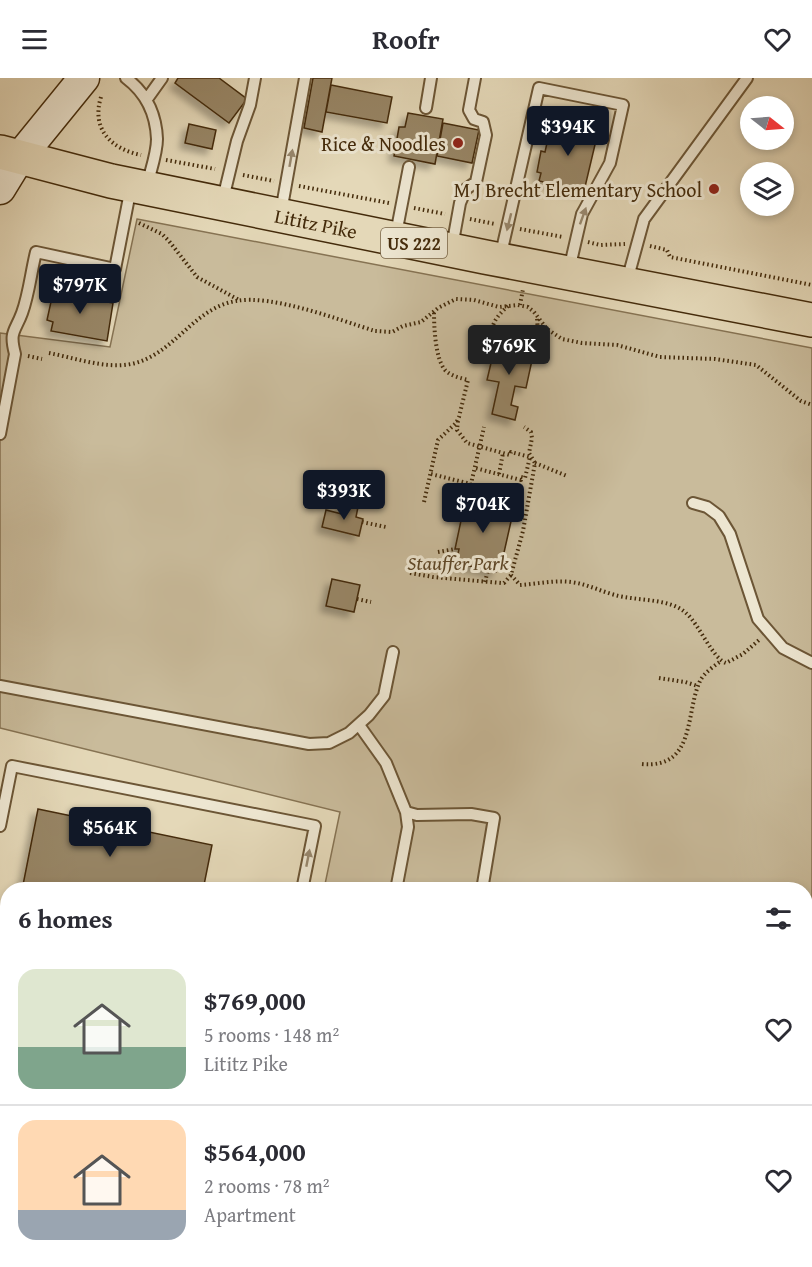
<!DOCTYPE html>
<html lang="en">
<head>
<meta charset="utf-8">
<style>
	:root { --surface:#fff; --page:#f2f2f3; --text:#2b2b33; --muted:#7c7c81; --line:#e1e1e2; --accent:#111827 }
	body { margin:0; font-family:"Gentium Book Plus",serif; background:var(--page); color:var(--text); height:100vh; display:flex; flex-direction:column; font-size:22px; white-space:nowrap }
	* { box-sizing:border-box; margin:0 }
	p { font-size:20px; color:var(--muted) }
	.icon { flex:none; width:33px; height:33px; fill:none; stroke:currentColor; stroke-width:2; stroke-linecap:round; stroke-linejoin:round }
	.map { position:relative; flex:1; overflow:hidden }
	.panel { position:absolute; left:0px; top:804px; width:813px; height:386px; display:flex; flex-direction:column; background:var(--surface); border-radius:24px 24px 0 0; box-shadow:0 3px 9px #0003 }
	.panel>* { flex:none }
	.needle { width:39px; rotate:107deg }
	.tools { position:absolute; left:740px; top:18px; display:grid; gap:12px }
	.tools a { display:grid; place-items:center; width:54px; height:54px; border-radius:50%; background:var(--surface); box-shadow:0 3px 9px #0003; font-size:30px }
	.price { position:absolute; translate:-50% -51px; padding:0 14px; border-radius:6px; background:var(--accent); color:#fff; font-size:20px; line-height:39px; filter:drop-shadow(0 2px 3px #0008) }
	.price::after { content:''; position:absolute; left:50%; top:36px; width:18px; height:14px; margin-left:-9px; background:inherit; clip-path:polygon(0 0,100% 0,50% 100%) }
	.price.on { background:#222; color:#fff }
	ul { padding:0; list-style:none }
	li { display:flex; align-items:center; gap:18px; height:150px; padding:0 18px }
	li+li { border-top:2px solid var(--line) }
	li span { display:grid; place-items:center; flex:none; width:168px; height:120px; border-radius:18px; color:#555 }
	li>.icon { margin-inline-start:auto }
	span .icon { width:72px; height:72px; fill:#fffc; stroke-width:1 }
	li b { font-size:26px }
	h2 { display:flex; justify-content:space-between; align-items:center; height:72px; padding:0 18px; font-size:26px }
	header { display:flex; justify-content:space-between; align-items:center; height:78px; padding:0 18px; background:var(--surface); font-size:27px; font-weight:700 }
	.map>svg:first-child { display:block }
	.green { fill:#c9bb9b; stroke:#867353; stroke-width:1.5 }
	.building { fill:#978565; stroke:#442b0b; stroke-width:1.5; filter:url(#shadow) }
	.lines { fill:none; stroke-linecap:round; stroke-linejoin:round }
	.lane-casing { stroke:#6c5636; stroke-width:14 }
	.secondary-casing { stroke:#442b0b; stroke-width:33 }
	.highway-casing { stroke:#442b0b; stroke-width:36 }
	.path { stroke:#442b0b; stroke-width:4; stroke-dasharray:1.5 3; stroke-linecap:butt }
	.lane { stroke:#ede6d1; stroke-width:10 }
	.secondary { stroke:#ede6d1; stroke-width:30 }
	.highway { stroke:#e4d8b8; stroke-width:33 }
	.oneway { fill:#98886e }
	.poi-dot { fill:#8f2418; stroke:#ede6d1; stroke-width:2 }
	.labels { text-anchor:middle; dominant-baseline:central; stroke-width:6; stroke-linejoin:round; paint-order:stroke }
	.shield { fill:#ede6d1; stroke:#776346; stroke-width:1.5 }
	.shield-label { font-size:18px; font-weight:bold; fill:#442b0b }
	.poi-label { font-size:20px; fill:#442b0b; stroke:#ede6d1; text-anchor:end }
	.street-label { font-size:20px; fill:#442b0b; stroke:#ede6d1 }
	.park-label { font-size:20px; font-style:italic; fill:#5f4828; stroke:#ede6d1 }
</style>
</head>
<body>
<header><svg class="icon" aria-label="menu" viewBox="0 0 24 24"><path d="M4 6h16M4 12h16M4 18h16"/></svg>Roofr<svg class="icon" aria-label="heart" viewBox="0 0 24 24"><path d="M12 20l-8-8c-3-5 5-10 8-4 3-6 11-1 8 4z"/></svg></header>
<div class="map">
<svg width="812" height="1189" viewBox="0 0 812 1189">
	<defs>
		<filter id="shadow"><feDropShadow dx="-5.5" dy="5.5" stdDeviation="3" flood-color="#0004"/></filter>
	</defs>
	<rect width="100%" height="100%" fill="#e4d8b8"/>
	<filter id="stains"><feTurbulence type="fractalNoise" baseFrequency=".00333" numOctaves="4"/><feColorMatrix values="0 0 0 0 .2 0 0 0 0 .09 0 0 0 0 .02 0 0 0 .5 -.17"/></filter>
	<radialGradient id="worn" r=".72"><stop offset=".6" stop-color="#630" stop-opacity="0"/><stop offset="1" stop-color="#630" stop-opacity=".3"/></radialGradient>
	<!-- green -->
	<path class="green" d="M137,141L812,270V1189H244L246,1182H806V812L324,811L340,734L0,650V255L110,269Z"/>
	<!-- building -->
	<path class="building" d="M178,0H219L247,21L229,45L175,5Z
		M313,0H332L322,54L304,50Z
		M331,7L392,19L387,45L326,34Z
		M408,35L443,41L435,86L394,78L399,49H405Z
		M556,44L598,54L584,113L539,103L541,95L537,94L541,73L545,74L547,65H551Z
		M443,45L479,52L472,85L437,78Z
		M189,46L216,52L212,71L185,65Z
		M54,210L88,215L86,220L113,225L107,263L51,253L53,244L47,242Z
		M496,264L534,273L526,310L515,308L511,327L518,329L515,342L492,336L499,304L487,302Z
		M466,419L514,430L503,479H500L496,494L456,485L459,471H455Z
		M345,425L358,429L356,439L363,441L359,458L322,449L326,432L342,436Z
		M332,501L360,507L354,534L326,528Z
		M38,731L212,767L203,812H22Z"/>
	<g class="lines">
		<!-- lane casing -->
		<g class="lane-casing">
			<path id="lane" d="M126,0C146,15 156,36 157,61C157,76 150,94 147,108
				M147,21L162,0
				M426,30L431,0
				M223,121L237,63L250,27L255,0
				M281,134L305,0
				M396,156L409,89
				M452,169L460,125L466,111L476,104L486,57L483,44L474,41L469,32L475,0
				M500,180L539,10L623,27L610,85L582,136L569,192
				M627,203L644,141L747,0
				M0,356L15,276C9,253 15,254 22,235C29,216 31,194 36,174L115,191L131,109
				M693,425L707,429L719,438L730,456L758,541L783,570L812,585
				M0,608L309,666L329,665L349,655L369,637L384,618L393,574
				M359,647L386,685L406,734L408,749L396,812
				M406,734L417,737L471,736L494,740L482,812
				M0,748L12,688L315,748L302,812
				M0,1004L8,1005"/>
		</g>
		<!-- secondary casing -->
		<g class="secondary-casing">
			<path id="secondary" d="M0,111L19,80L84,0"/>
		</g>
		<!-- highway casing -->
		<g class="highway-casing">
			<g id="highway">
				<path id="s1" d="M0,74L111,103L485,179L812,242"/>
			</g>
		</g>
		<!-- path -->
		<path class="path" d="M101,19C91,51 111,71 141,77
			M166,82L215,91
			M243,97L274,103
			M299,108L389,125
			M414,130L445,136
			M470,141L495,146
			M139,145L162,156L169,163L197,199L239,222
			M520,151L563,159
			M588,164L600,167L625,166
			M650,168L667,172L670,179L812,207
			M520,227L523,211
			M508,228C498,237 490,246 492,260C500,268 520,272 531,270L538,256L537,240
			M474,266L492,260
			M49,275C75,280 105,291 131,286C173,278 193,230 236,223C271,216 340,242 375,253L392,254L403,248L421,244L438,230L456,221L474,222L499,229L518,227L528,229L534,234L547,251L562,261L582,265L617,267L660,279L715,281L756,287L801,323L812,327
			M28,278L42,281
			M458,343L457,352L467,365L510,377L511,374L530,379L525,400L521,399V402L475,390
			M535,385L567,398
			M431,396L471,406L484,349
			M499,396L503,375
			M424,424L438,362L456,345L459,339L468,302C460,300 451,298 445,292C435,280 434,248 434,233
			M362,444L386,449
			M438,474L455,471
			M410,495L433,499L501,505H504L511,497L523,453L535,385L529,375L532,360L531,354L524,349
			M511,497L520,507C537,506 554,502 571,504C587,506 600,513 615,517C636,523 670,520 686,535C699,546 713,581 726,585L743,576L759,562
			M485,504L488,492
			M357,521L371,524
			M659,600L685,604L698,608
			M642,686C696,691 685,635 700,603C704,595 714,588 721,583"/>
		<!-- lane -->
		<use href="#lane" class="lane"/>
		<!-- secondary -->
		<use href="#secondary" class="secondary"/>
		<!-- highway -->
		<use href="#highway" class="highway"/>
	</g>
	<!-- one-way arrows -->
	<defs><path id="oneway-solid" d="M-6-.8H1V-3.2L6.5 0L1 3.2V.8H-6Z" transform="scale(1.5)"/></defs>
	<g class="oneway">
		<use href="#oneway-solid" transform="translate(291 80) rotate(-80)"/>
		<use href="#oneway-solid" transform="translate(583 138) rotate(-70)"/>
		<use href="#oneway-solid" transform="translate(509 144) rotate(104)"/>
		<use href="#oneway-solid" transform="translate(308 780) rotate(-79)"/>
	</g>
	<!-- markers -->
	<g class="poi-dot">
		<circle cx="458" cy="65" r="6"/>
		<circle cx="714" cy="111" r="6"/>
	</g>
	<g class="labels">
		<!-- shield labels -->
		<rect class="shield" x="381" y="150" width="66" height="30" rx="4.5"/>
		<g class="shield-label">
			<text x="414" y="165">US 222</text>
		</g>
		<!-- poi labels -->
		<g class="poi-label">
			<text x="446" y="65">Rice &amp; Noodles</text>
			<text x="702" y="111">M J Brecht Elementary School</text>
		</g>
		<!-- street labels -->
		<g class="street-label">
			<text stroke="none"><textPath href="#s1" startOffset="324">Lititz Pike</textPath></text>
		</g>
		<!-- park labels -->
		<g class="park-label">
			<text x="458" y="484">Stauffer Park</text>
		</g>
	</g>
	<rect width="100%" height="100%" filter="url(#stains)"/>
	<rect width="100%" height="100%" fill="url(#worn)"/>
</svg>
<div class="tools">
<a><svg class="needle" viewBox="-14 -14 28 28"><path d="M0-13l5 13h-10z" fill="#e53935"/><path d="M0 13l5-13h-10z" fill="#7c7c81"/></svg></a>
<a><svg class="icon" aria-label="layers" viewBox="0 0 24 24"><path d="M12 4l9 5-9 5-9-5zM3 14l9 5 9-5"/></svg></a>
</div>
<b class="price" style="left:568px;top:79px">$394K</b>
<b class="price" style="left:80px;top:237px">$797K</b>
<b class="price on" style="left:509px;top:298px">$769K</b>
<b class="price" style="left:344px;top:443px">$393K</b>
<b class="price" style="left:483px;top:456px">$704K</b>
<b class="price" style="left:110px;top:780px">$564K</b>
<section class="panel">
<h2>6 homes<svg class="icon" aria-label="filters" viewBox="0 0 24 24"><path d="M4 7h16M4 17h16"/><circle cx="9" cy="7" r="2"/><circle cx="15" cy="17" r="2"/></svg></h2>
<ul>
<li><span style="background:linear-gradient(#dfe7d0 65%,#7fa58c 0)"><svg class="icon" aria-label="home" viewBox="0 0 24 24"><path d="M3 11l9-7 9 7M6 9v11h12V9"/></svg></span><div><b>$769,000</b><p>5 rooms · 148 m²</p><p>Lititz Pike</p></div><svg class="icon" aria-label="heart" viewBox="0 0 24 24"><path d="M12 20l-8-8c-3-5 5-10 8-4 3-6 11-1 8 4z"/></svg></li>
<li><span style="background:linear-gradient(#ffd9b3 75%,#9aa5b1 0)"><svg class="icon" aria-label="home" viewBox="0 0 24 24"><path d="M3 11l9-7 9 7M6 9v11h12V9"/></svg></span><div><b>$564,000</b><p>2 rooms · 78 m²</p><p>Apartment</p></div><svg class="icon" aria-label="heart" viewBox="0 0 24 24"><path d="M12 20l-8-8c-3-5 5-10 8-4 3-6 11-1 8 4z"/></svg></li>
</ul>
</section>
</div>
</body>
</html>
